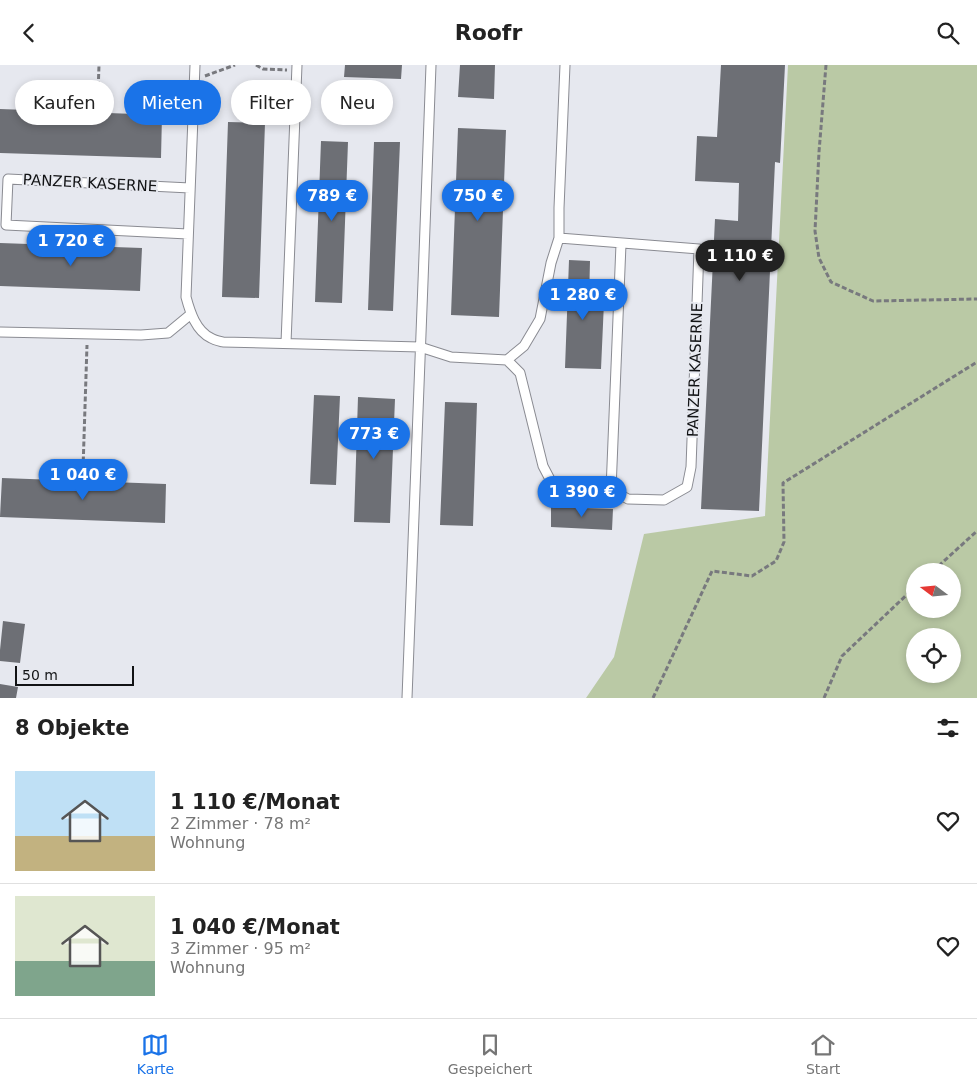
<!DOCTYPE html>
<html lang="de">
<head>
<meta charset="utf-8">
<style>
	:root { --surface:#fff; --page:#f2f2f2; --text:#222; --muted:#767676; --line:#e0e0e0; --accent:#1a73e8 }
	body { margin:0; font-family:"DejaVu Sans",sans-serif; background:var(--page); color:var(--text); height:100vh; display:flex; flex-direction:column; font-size:19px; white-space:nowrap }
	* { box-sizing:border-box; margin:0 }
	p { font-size:16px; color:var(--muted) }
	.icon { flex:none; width:28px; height:28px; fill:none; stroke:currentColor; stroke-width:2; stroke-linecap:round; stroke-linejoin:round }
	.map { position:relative; height:633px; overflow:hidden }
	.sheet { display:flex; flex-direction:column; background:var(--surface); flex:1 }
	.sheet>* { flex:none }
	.banner { position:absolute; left:15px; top:15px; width:500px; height:45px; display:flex; gap:10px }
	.needle { width:32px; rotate:286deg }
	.fabs { position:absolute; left:906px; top:498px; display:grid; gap:10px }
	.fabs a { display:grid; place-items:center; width:55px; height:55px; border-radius:50%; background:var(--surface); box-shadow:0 2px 8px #0003; font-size:25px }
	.scale { position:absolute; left:15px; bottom:12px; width:119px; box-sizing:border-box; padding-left:5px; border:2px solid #121315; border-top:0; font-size:14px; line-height:18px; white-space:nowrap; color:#121315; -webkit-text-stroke:4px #e6e8ef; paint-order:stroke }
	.price { position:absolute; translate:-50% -42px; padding:0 11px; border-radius:18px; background:var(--accent); color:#fff; font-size:16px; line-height:32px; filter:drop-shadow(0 1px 2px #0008) }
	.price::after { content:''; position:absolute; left:50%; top:30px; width:15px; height:11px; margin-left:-8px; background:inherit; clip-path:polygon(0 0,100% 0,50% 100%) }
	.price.active { background:#222; color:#fff }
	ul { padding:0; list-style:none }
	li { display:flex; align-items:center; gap:15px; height:125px; padding:0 15px }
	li+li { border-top:1px solid var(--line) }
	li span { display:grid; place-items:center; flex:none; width:140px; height:100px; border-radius:0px; color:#555 }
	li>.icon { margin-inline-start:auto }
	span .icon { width:60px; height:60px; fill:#fffc; stroke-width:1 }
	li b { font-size:21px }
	h2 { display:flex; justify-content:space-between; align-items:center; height:60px; padding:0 15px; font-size:21px }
	.tag { padding:0 18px; border-radius:22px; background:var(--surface); box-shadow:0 2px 8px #0003; font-size:18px; line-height:45px }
	.tag.active { background:var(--accent); color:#fff }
	header { display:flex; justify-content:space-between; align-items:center; height:65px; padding:0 15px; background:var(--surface); font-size:22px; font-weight:800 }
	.tabs { display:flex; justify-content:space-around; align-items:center; height:70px; border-top:1px solid var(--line); background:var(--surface); font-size:14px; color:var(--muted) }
	.tabs a { display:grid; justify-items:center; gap:2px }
	.tabs .active { color:var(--accent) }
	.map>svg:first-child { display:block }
	.green { fill:#bac9a5; fill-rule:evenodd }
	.building { fill:#6d6f75 }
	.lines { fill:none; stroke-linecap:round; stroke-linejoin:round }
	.lane-casing { stroke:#8a8b92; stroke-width:11 }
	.path { stroke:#78797e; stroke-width:3; stroke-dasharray:5 2.5; stroke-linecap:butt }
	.lane { stroke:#fff; stroke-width:9 }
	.labels { text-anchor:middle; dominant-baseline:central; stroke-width:4; stroke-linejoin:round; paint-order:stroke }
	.street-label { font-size:15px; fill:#121315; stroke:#e6e8ef }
</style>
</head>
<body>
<header><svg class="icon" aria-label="back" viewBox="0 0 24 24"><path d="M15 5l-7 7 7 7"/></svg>Roofr<svg class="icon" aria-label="search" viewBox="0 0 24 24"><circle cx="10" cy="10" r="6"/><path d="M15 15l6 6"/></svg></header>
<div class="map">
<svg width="977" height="633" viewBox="0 0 977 633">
	<rect width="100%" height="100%" fill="#e6e8ef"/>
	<!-- green -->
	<path class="green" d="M788,0H977V633H586L614,592L644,469L765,451ZM915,506H952V544H915ZM915,571H952V609H915Z"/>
	<!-- building -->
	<path class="building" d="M345,0H402L401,14L344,12Z
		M460,0H495L494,34L458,32Z
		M721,0H785L780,98L775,97L759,446L701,444L715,154L738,156L739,118L695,116L697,71L717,72Z
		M243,18H259L258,48H242Z
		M0,44L162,50L161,93L0,88Z
		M228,57L265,58L259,233L222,232Z
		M458,63L506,65L499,252L451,250Z
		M321,76L348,77L342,238L315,237Z
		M374,77H400L393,246L368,245Z
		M0,178L142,183L140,226L0,221Z
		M569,195L590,196L589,236L604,237L601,304L565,303Z
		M314,330L340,331L336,420L310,419Z
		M358,332L395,334L390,458L354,457Z
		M445,337L477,338L473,461L440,460Z
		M2,413L166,419L165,458L0,452Z
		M551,442L613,444L612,465L551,462Z
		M3,556L25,559L20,598L0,596V585Z
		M0,619L18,622L16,633H0Z"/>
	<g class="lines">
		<!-- lane casing -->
		<g class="lane-casing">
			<path id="lane" d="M195,0L186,232C190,247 196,266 211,273C214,275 219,276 223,277L420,282L451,292L507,295L520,308L543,401L554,422L611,425L621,179
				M188,169L6,160L8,114L190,123
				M559,173V143L565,0
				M0,267L141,270L168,268L191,249
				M286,278L297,0
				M507,295L524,281L540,254L551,198L559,173L699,184L691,402L687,422L664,435L628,434L611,425
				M407,633C416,422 423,211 431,0"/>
		</g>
		<!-- path -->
		<path class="path" d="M256,0L263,4L287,5
			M826,0L819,87L815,166L819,193L831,217L873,236L977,234
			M205,11L235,0
			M98,29L99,0
			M83,404L87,280
			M933,506L977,466
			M653,633L712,506L752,511L776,496L784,477L783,418L977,297
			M824,633L842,591L915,522"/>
		<!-- lane -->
		<use href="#lane" class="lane"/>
	</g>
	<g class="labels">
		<!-- street labels -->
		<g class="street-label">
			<text transform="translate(90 118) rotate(3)">PANZER KASERNE</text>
			<text transform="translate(695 305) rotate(-88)">PANZER KASERNE</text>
		</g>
	</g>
</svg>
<div class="fabs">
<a><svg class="needle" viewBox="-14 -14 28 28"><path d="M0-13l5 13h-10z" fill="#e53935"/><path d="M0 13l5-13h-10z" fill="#767676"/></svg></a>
<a><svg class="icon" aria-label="locate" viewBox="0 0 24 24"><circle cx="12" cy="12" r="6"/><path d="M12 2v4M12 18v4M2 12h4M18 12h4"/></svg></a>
</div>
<div class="scale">50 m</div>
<b class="price" style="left:332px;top:157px">789 €</b>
<b class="price" style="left:478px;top:157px">750 €</b>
<b class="price" style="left:71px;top:202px">1 720 €</b>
<b class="price active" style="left:740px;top:217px">1 110 €</b>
<b class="price" style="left:583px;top:256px">1 280 €</b>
<b class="price" style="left:374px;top:395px">773 €</b>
<b class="price" style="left:83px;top:436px">1 040 €</b>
<b class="price" style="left:582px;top:453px">1 390 €</b>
<div class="banner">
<a class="tag">Kaufen</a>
<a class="tag active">Mieten</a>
<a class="tag">Filter</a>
<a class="tag">Neu</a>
</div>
</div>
<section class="sheet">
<h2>8 Objekte<svg class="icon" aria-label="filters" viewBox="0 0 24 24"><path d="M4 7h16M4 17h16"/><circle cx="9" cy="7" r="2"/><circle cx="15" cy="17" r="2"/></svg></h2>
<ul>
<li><span style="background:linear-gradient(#bfe0f5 65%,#c2b280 0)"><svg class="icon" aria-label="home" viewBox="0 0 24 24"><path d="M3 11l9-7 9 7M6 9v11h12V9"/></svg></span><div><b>1 110 €/Monat</b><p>2 Zimmer · 78 m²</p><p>Wohnung</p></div><svg class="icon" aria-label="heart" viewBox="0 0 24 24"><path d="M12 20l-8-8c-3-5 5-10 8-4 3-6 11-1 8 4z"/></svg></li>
<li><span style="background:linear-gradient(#dfe7d0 65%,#7fa58c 0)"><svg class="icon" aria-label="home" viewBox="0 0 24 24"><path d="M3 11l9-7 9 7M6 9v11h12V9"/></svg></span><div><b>1 040 €/Monat</b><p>3 Zimmer · 95 m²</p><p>Wohnung</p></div><svg class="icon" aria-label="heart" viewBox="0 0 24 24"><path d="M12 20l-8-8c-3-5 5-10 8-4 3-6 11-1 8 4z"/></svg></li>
</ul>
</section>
<nav class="tabs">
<a class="active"><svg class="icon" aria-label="map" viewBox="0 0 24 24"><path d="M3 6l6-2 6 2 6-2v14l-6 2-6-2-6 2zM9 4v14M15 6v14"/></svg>Karte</a>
<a><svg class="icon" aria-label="saved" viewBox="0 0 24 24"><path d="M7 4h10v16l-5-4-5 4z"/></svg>Gespeichert</a>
<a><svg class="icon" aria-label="home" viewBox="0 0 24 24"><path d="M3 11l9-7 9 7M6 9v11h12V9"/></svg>Start</a>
</nav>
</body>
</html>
